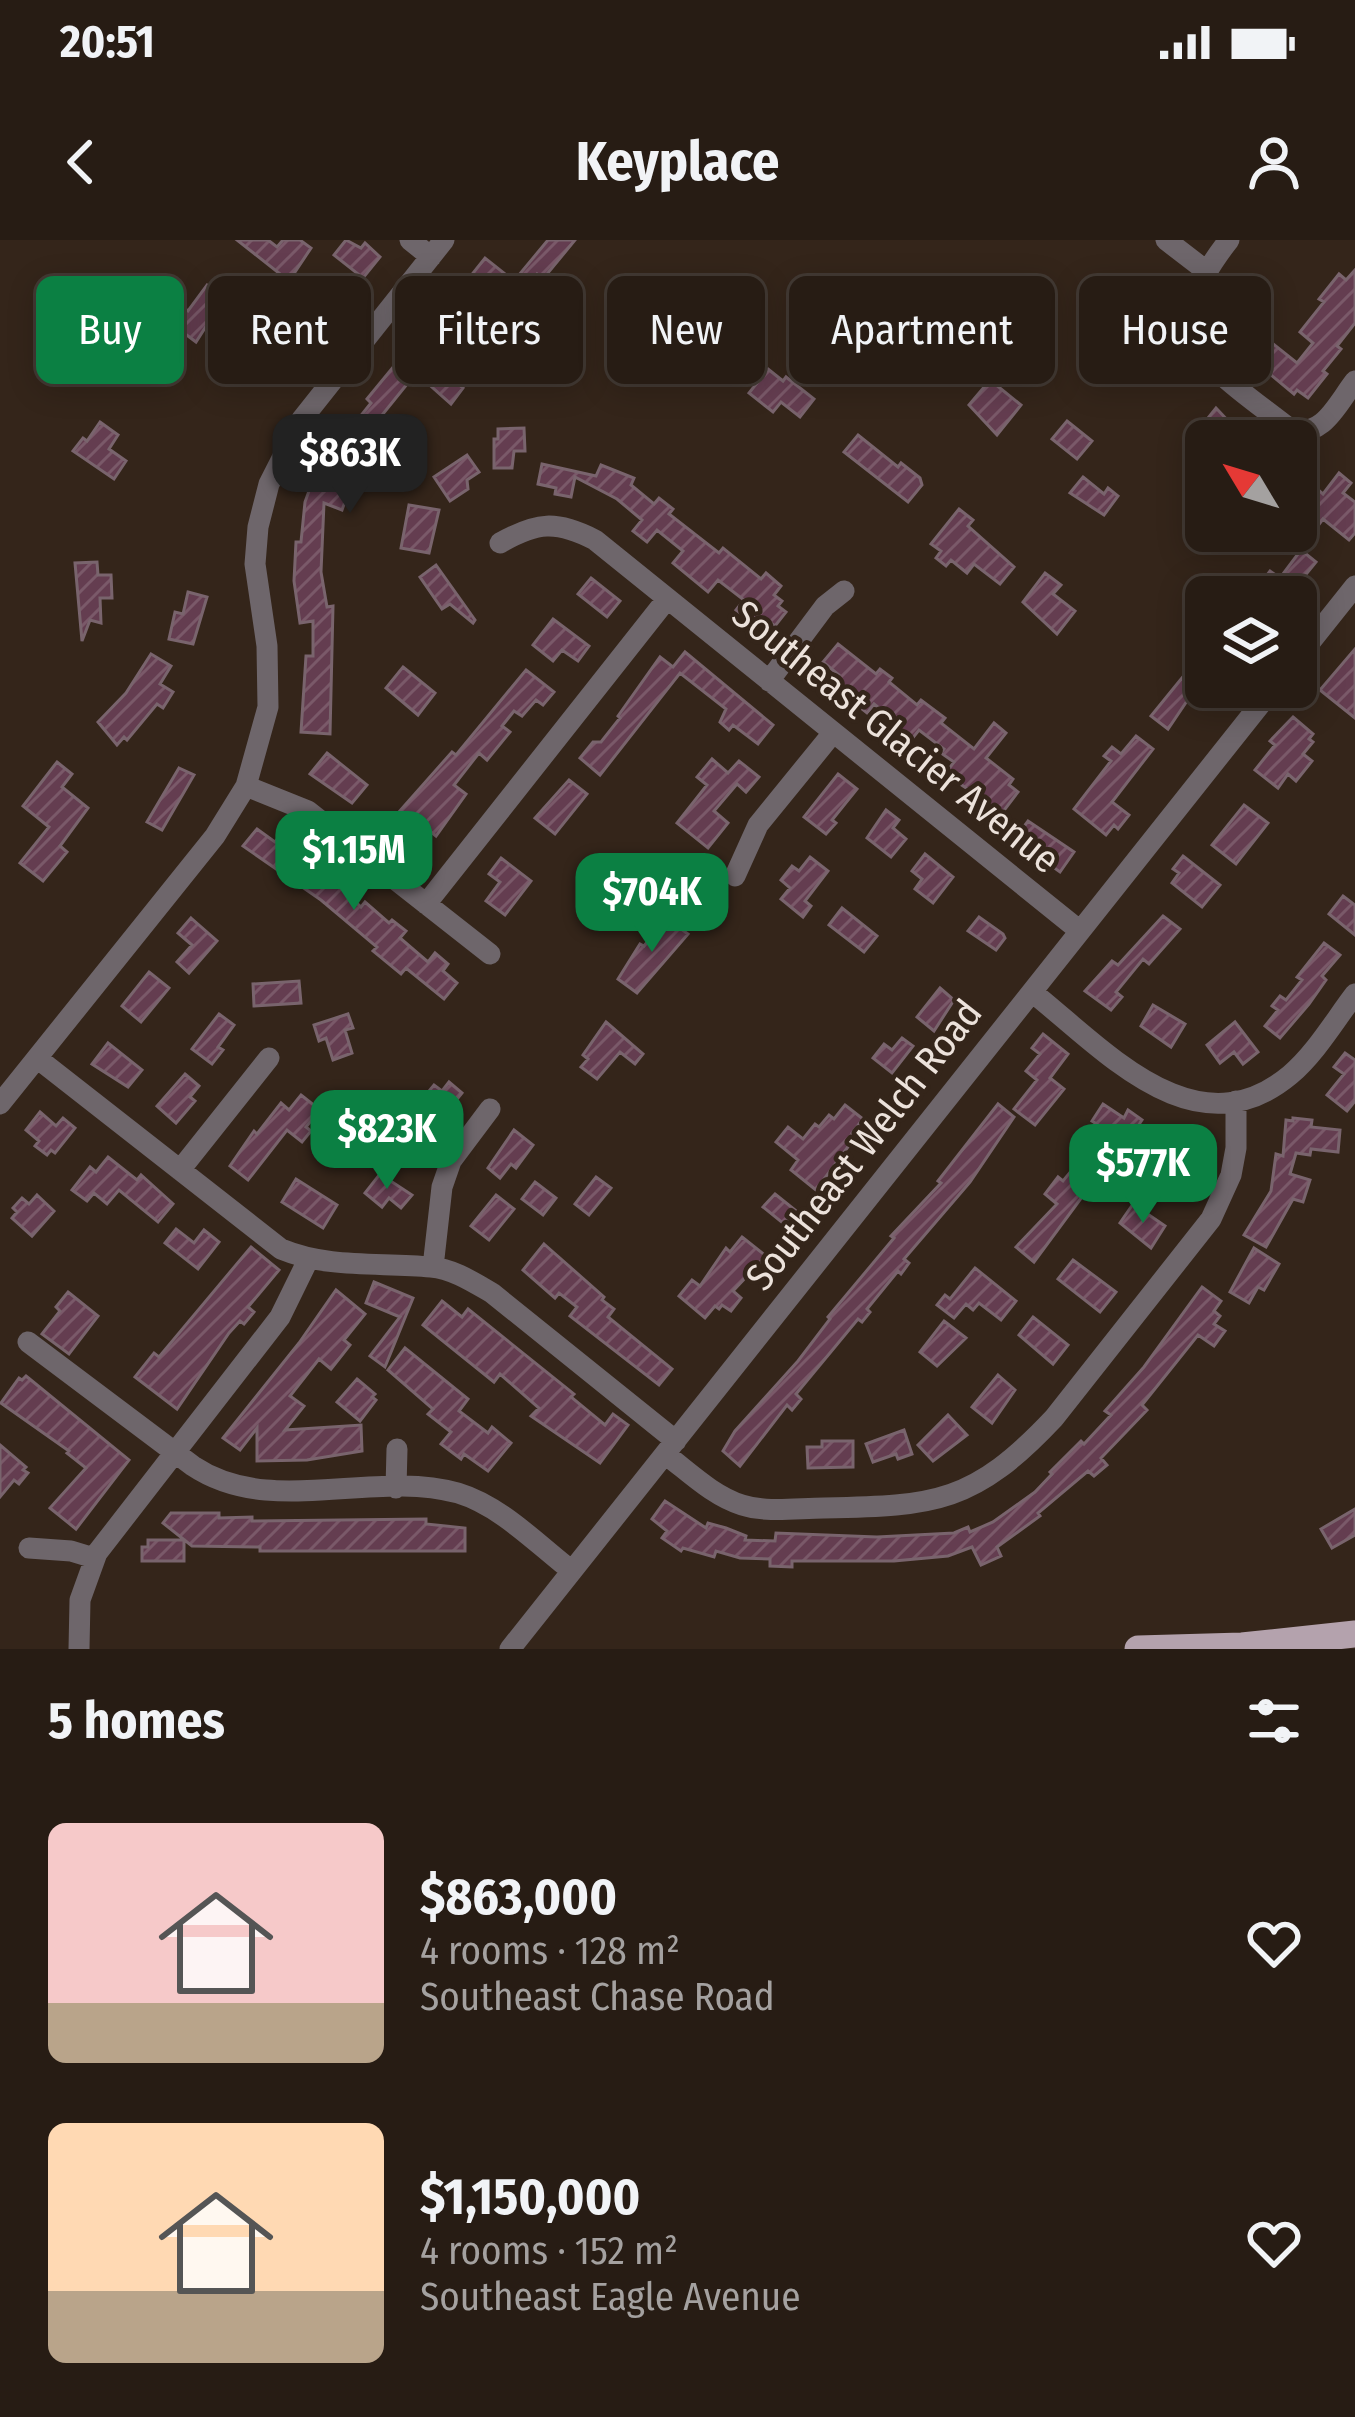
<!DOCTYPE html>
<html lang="en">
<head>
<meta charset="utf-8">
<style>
	:root { --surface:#271c14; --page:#2f251d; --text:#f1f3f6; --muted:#a4a1a0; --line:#433a34; --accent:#0b8043 }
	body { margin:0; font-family:"Fira Sans Condensed",sans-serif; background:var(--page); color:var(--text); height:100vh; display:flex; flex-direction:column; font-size:45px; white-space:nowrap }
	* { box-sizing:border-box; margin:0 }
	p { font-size:39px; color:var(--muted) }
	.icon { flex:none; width:66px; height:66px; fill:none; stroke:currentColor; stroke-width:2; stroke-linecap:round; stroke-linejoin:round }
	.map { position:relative; height:1409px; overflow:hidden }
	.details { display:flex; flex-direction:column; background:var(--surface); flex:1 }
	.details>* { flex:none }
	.banner { position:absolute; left:36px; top:36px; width:1284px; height:108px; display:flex; gap:24px }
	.needle { width:78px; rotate:308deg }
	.tools { position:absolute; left:1185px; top:180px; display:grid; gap:24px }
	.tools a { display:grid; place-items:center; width:132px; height:132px; border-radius:18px; background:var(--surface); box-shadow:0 6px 30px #0003,0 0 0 3px var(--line); font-size:60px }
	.price { position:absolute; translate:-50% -102px; padding:0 27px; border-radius:24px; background:var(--accent); color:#fff; font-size:39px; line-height:78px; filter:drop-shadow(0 3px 6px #0008) }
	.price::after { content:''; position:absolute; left:50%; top:72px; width:36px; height:27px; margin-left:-18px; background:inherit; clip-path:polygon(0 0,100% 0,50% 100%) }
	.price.on { background:#222; color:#fff }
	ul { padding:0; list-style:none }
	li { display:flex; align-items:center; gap:36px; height:300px; padding:0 48px }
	li span { display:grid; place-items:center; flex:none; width:336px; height:240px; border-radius:18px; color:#555 }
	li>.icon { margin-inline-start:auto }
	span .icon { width:144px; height:144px; fill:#fffc; stroke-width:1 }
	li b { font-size:51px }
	h2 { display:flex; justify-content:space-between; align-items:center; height:144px; padding:0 48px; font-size:51px }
	.tag { padding:0 42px; border-radius:18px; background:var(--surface); box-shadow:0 6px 30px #0003,0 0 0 3px var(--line); font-size:42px; line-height:108px }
	.tag.on { background:var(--accent); color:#fff }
	.status { display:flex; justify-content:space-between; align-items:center; height:84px; padding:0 60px; background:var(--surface); direction:ltr }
	.status svg { height:33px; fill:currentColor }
	header { display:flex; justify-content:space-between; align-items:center; height:156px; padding:0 48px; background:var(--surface); font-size:54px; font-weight:700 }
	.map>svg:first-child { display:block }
	.building { fill:url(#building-hatch); stroke:#79646d; stroke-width:3 }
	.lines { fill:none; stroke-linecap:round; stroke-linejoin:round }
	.minor { stroke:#6e666b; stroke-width:21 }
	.major { stroke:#b4a2ad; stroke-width:27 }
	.labels { text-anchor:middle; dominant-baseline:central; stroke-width:9; stroke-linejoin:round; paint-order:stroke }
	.street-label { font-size:39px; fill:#ece2db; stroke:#34251a }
</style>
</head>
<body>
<div class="status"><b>20:51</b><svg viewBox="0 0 49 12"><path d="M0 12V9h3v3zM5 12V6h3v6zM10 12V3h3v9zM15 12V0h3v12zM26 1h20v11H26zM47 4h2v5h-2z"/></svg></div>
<header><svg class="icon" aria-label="back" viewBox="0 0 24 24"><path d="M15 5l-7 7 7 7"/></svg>Keyplace<svg class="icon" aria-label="person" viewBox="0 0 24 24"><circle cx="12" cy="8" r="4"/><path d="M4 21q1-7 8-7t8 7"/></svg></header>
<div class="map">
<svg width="1355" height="1409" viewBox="0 0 1355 1409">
	<defs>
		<pattern id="building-hatch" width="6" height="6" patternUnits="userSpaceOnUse" patternTransform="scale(3)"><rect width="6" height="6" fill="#643d50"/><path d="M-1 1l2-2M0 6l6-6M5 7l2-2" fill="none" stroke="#7a5969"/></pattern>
	</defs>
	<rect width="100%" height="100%" fill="#34251a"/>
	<!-- building -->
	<path class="building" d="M237,0H268L277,7L283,0H300L311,8L289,41Z
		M346,0L361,8L365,3L380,17L363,38L334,15Z
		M548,0H575L543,39L537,34L514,63L496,49L471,79L461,71L454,80L435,65L454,40L462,47L485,18L514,41Z
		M1355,30V83L1337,106L1341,109L1323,131L1327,134L1308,158L1297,150L1294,154L1247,115L1262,95L1297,123L1313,103L1300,92L1324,62L1319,59L1339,34L1346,40Z
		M207,45L224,58L196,102L164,78L176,62L188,71Z
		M318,52L339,69L310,95L293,81Z
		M687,64L699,74L694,80L716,101L709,111L726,112L725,140L703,134L694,127V115L665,92Z
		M510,86L530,101L515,120L520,124L506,142L472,116L487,98L495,104Z
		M423,94L453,118L443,131L463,148L451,164L416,133L374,185L390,198L378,212L389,220L378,234L360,220L342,270L324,263L321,332L327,367L333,366L330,494L301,492L306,416H313V381L300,383L294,341L296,302H301L305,262L313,240L319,242L325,224L339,228L356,208L343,198L371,163L367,159L399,120L396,118L406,105L411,109Z
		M768,129L783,141L786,137L814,159L800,177L781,162L773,172L749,153Z
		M990,140L1021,165L997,195L969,165Z
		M1216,168L1232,185L1253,201H1206L1196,193Z
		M1067,181L1092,201L1077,219L1052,199Z
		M100,182L118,195L109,209L126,221L114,239L73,211L83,198L87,201Z
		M524,188L525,211H514L512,228H494V199H498V189Z
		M858,195L898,227L901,223L920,238L922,245L908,262L844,212Z
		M467,215L479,232L467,240L468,249L450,261L434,237Z
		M542,224L596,236L601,225L634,238L631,245L654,264L659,258L673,269L669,274L719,313L723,308L761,339L766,333L781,346L774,355L782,361L778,366L786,372L775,386L771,383L767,387L755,378L752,382L736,370L744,360L718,340L708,352L673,323L683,311L657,290L647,302L633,291L642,280L617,259L575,237L571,257L555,254L556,248L538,244Z
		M1339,233L1351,243L1343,253L1355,262V293L1349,300L1323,279L1317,287L1296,270V244L1307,253L1313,245L1323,254Z
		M1083,237L1104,254L1108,248L1118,256L1104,275L1070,253Z
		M409,265L439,270L429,313L401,308Z
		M959,269L973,280L968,286L1014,327L1000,344L974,324L967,333L951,320L946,326L936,318L941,311L931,304Z
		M1301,310L1316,322L1294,349L1303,357H1279L1261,343L1270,331L1280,338Z
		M97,322L98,335H111L112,358H100L101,383L90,380L82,401L75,323Z
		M436,325L475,380L473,383L450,364L442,369L420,337Z
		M1045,333L1061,345L1053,354L1075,371L1057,394L1023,362Z
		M591,338L620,361L607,377L578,354Z
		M188,352L207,357L193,404L169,399L175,372L183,374Z
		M553,379L589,406L578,421L562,410L553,421L533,405Z
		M838,404L876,434L880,429L892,438L889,442L917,465L921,460L945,478L941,483L974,509L994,483L1006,493L986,518L1013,539L1009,545L1018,552L996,581L982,571L989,563L945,534L954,522L941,513L944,509L919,490L908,504L894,493L900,485L874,464L867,473L832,445L839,435L823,422Z
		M1355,409V478L1320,450Z
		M685,412L773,485L758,504L733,485L729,490L720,482L726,469L680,433L600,535L580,518L593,502H601L620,478L618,476L660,417L673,427Z
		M151,414L171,426L160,444L173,452L163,468L157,464L127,500L124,497L117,505L98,482L126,453Z
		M403,427L435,453L418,475L386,448Z
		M526,430L554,452L543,465L536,460L522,476L514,471L502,486L510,492L487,520L479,513L454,545L466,554L436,596L417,581L406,595L390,582L452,512L456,515Z
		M1182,438L1195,449L1168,489L1151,476Z
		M1293,477L1313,494L1309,499L1313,502L1303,514L1312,521L1296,541L1288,534L1278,548L1255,530L1275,505L1270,501Z
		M1136,496L1153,509L1112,562L1129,575L1118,589L1114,585L1106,595L1074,569L1111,521L1104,516L1112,507L1121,514Z
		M327,513L367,545L352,563L310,534Z
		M712,519L728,533L739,521L759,537L746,552L737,544L714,571L728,583L708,608L677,583L707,545L697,537Z
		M57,522L72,534L62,547L88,568L60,606L67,612L43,641L20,623L49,587L23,566Z
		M179,528L194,535L162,590L147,582Z
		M838,534L857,549L832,580L836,583L826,594L804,577Z
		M569,540L587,554L555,594L535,578Z
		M1244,565L1268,583L1236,624L1212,605Z
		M886,570L899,580L893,588L906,599L891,617L867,598Z
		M1028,581L1074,612L1060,632L1022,605L1025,601L1017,596Z
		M257,589L275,602L283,592L296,603L289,612L318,635L322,630L361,667L365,662L389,683L392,680L406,691L400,698L428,722L435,713L448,724L443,731L457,743L444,759L406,728L401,734L373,711L377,707L321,660L243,606Z
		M925,614L953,637L933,663L915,649L922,639L912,631Z
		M1183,616L1220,645L1202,667L1172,643L1179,633L1173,629Z
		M810,617L828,631L805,661L811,666L803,677L781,659L790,648L781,640L792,626L799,631Z
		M501,618L531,641L505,675L486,661L500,642L489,634Z
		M1343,656L1355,665V695L1329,674Z
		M842,668L877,696L864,712L829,685Z
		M1163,676L1180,689L1149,724L1143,719L1116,752L1122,757L1111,770L1085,751L1112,721L1118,725Z
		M979,677L1003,694L1005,698L996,710L968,691Z
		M191,678L217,701L189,733L177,722L192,705L178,693Z
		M666,678L688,694L637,753L618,739L640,704L644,706Z
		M1324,703L1340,715L1322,736L1326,740L1309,764L1280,798L1265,786L1278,770L1272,766L1280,756L1286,760L1302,740L1297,737Z
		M149,732L169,748L141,782L122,766Z
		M299,741L301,763L254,766L253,744Z
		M940,748L954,760L934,791L917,777Z
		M1153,765L1185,784L1171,807L1141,786Z
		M219,774L234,785L218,807L223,810L212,824L192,809Z
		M348,774L353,788L345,790L352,813L333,820L326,798L319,801L314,785Z
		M606,782L643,814L635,824L620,812L597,839L581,827L588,819L583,815Z
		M1235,782L1258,812L1243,824L1234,812L1220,823L1207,805Z
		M1043,794L1068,814L1050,838L1064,849L1035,885L1014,869L1037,840L1026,831L1040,814L1032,808Z
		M902,798L913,806L892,833L873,818L884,804L892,810Z
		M108,803L142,830L128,847L92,824Z
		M1345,813L1355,820V861L1347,871L1327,855L1344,834L1334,827Z
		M185,834L199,846L190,857L195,861L176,883L157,866Z
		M449,842L462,853L420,906L425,910L413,925L401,916L405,912L389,899L434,845L442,851Z
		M301,855L320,870L306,887L311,891L302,902L287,890L248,940L230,926L254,891L257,894L281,863L289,870Z
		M998,864L1014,877L970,942L904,1019L909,1023L901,1034L898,1031L867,1069L870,1072L862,1082L858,1079L796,1154L801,1159L792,1170L787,1165L740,1226L723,1211L735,1191L798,1121L830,1079L828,1077L894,998L891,996L941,943L938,941Z
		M1103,864L1124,878L1128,870L1142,880L1121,912L1106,902L1112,894L1092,881Z
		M845,865L863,879L852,893L856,896L816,950L791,930L798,920L776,902L788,887L803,899L815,884L819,887L829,875L834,879Z
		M40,872L56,886L63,878L75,888L55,913L51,910L47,915L35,906L39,901L26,890Z
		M1293,878L1312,880L1311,887L1340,890L1338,912L1311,909L1310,915L1296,913L1290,934L1310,940L1303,962L1293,959L1266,1007L1244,995L1271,951L1276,914L1283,916L1286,880L1293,881Z
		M514,890L533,905L516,928L511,924L500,938L488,928Z
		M1169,894L1210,900L1204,925L1164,916Z
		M108,917L137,940L141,935L173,964L158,982L119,950L107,964L94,953L87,961L72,950L90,927L96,932Z
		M1081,919L1099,934L1034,1022L1016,1007L1057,964L1045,954L1058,937L1063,941Z
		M380,934L412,955L401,968L389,958L382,967L365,953Z
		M596,937L611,948L589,975L575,964Z
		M296,939L337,965L323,988L282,962Z
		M535,942L556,958L543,975L522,959Z
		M775,954L795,970L784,984L763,967Z
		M37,955L54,971L32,996L12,978L17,972L13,968L22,958L29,964Z
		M496,955L514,969L489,1000L471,986Z
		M1133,964L1165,986L1151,1008L1120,983Z
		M176,989L194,1003L204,990L219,1002L198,1029L165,1003Z
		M742,997L766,1016L733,1051L741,1058L731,1071L722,1065L719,1069L715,1066L705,1078L679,1056L692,1040L700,1046L726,1008L730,1012Z
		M544,1004L604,1057L602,1060L614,1069L608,1077L672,1129L659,1145L570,1076L577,1067L559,1053L555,1058L523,1030Z
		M251,1007L279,1030L248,1067L254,1072L244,1084L240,1081L229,1093L177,1169L135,1137L154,1113L159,1117Z
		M1254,1008L1279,1024L1264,1050L1258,1047L1249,1063L1230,1052Z
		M1073,1020L1116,1052L1100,1072L1058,1039Z
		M975,1028L1016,1061L1001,1080L979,1063L973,1070L966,1064L954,1078L937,1065L945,1055L950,1059Z
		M374,1042L413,1058L385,1127L370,1116L400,1077L366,1063Z
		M1202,1047L1221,1061L1214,1071L1220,1076L1214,1084L1225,1091L1214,1106L1198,1095L1142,1165L1147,1170L1101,1218L1107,1225L1094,1236L1088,1231L1038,1273L1040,1276L997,1307L1001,1316L981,1325L972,1307L948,1316L894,1321H792V1327L770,1326V1319L740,1318L716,1311L714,1317L683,1308L681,1311L662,1298L667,1291L652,1279L665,1261L706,1288L708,1283L726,1288L746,1296L745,1300L775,1301L776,1293L877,1297L954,1293L968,1287L970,1292L993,1282L1035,1252L1052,1234L1050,1232L1081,1201L1084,1204L1111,1175L1105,1171L1144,1127Z
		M336,1050L365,1074L344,1100L350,1105L331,1129L319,1119L290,1156L304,1166L285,1190L361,1185L362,1211L307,1220L257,1221V1188L240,1210L223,1198L299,1103Z
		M68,1052L98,1076L69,1114L42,1094L60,1071L56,1067Z
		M442,1061L462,1077L468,1069L574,1154L571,1157L605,1185L613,1174L628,1185L600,1223L531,1176L539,1168L500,1134L494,1142L423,1085Z
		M1033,1077L1068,1105L1053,1124L1019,1095Z
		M944,1081L966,1098L937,1126L920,1112Z
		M405,1108L468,1159L459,1171L488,1193L492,1187L511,1203L488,1231L464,1214L461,1219L441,1204L451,1192L428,1174L433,1169L388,1130Z
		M998,1135L1015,1150L992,1183L972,1167Z
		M26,1136L129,1220L76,1289L50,1268L86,1228L67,1213L69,1211L1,1163L19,1138L22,1140Z
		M357,1139L375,1154L372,1157L376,1160L360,1181L337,1162Z
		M948,1175L967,1195L933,1221L918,1205Z
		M904,1190L912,1214L898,1219L896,1214L873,1222L866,1204Z
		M822,1201H853V1227L808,1228L807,1207H822Z
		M0,1205L26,1227L23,1230L28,1233L19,1244L14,1240L0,1257Z
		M1355,1269V1295L1332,1308L1321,1289Z
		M171,1273H219V1278L252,1277V1281L426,1279V1284L465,1288V1311H260V1307L192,1306L163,1283Z
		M148,1300H184V1321H142V1307H148Z"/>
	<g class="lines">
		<!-- minor -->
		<path class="minor" d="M410,0L431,17
			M1166,0L1205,30
			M1229,0C1150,100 1211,127 1290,189C1323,199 1337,164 1355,141
			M500,303C537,282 556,280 595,300L1080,691
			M1296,420L1355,346
			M769,441L825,366L844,351
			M246,546L308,571L490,714
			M735,636L758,585L832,494
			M426,664L667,359
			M1032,752C1104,809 1195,914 1290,835C1316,813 1335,780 1355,754
			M37,818L281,1009C329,1029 380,1022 431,1027C453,1029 473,1042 492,1053L676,1201
			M0,864L215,596L246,546L268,467L267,406L255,324L258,287L269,244L302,179L444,0
			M180,930L269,818
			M433,1027L442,947L451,921L490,869
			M28,1102L193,1226C271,1278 372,1229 458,1253C501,1266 537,1304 572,1331
			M665,1214C689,1232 713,1256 742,1265C767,1273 798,1268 824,1268C936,1266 974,1263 1054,1178L1211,979L1231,935L1236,908V861
			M396,1248L397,1209
			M29,1308L71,1311L94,1318
			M79,1409L80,1360L97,1313L280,1077L308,1020
			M510,1409L1274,447"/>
		<!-- major -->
		<path class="major" d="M1138,1409L1242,1406L1355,1394"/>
	</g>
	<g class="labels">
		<!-- street labels -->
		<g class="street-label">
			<text transform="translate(896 497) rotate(39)">Southeast Glacier Avenue</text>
			<text transform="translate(864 905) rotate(-52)">Southeast Welch Road</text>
		</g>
	</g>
</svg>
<div class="tools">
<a><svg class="needle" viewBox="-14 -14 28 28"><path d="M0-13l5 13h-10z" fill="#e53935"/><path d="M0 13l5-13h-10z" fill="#a4a1a0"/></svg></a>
<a><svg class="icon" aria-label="layers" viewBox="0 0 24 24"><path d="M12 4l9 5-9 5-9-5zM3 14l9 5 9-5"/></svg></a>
</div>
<b class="price on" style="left:350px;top:276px">$863K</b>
<b class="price" style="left:354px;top:673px">$1.15M</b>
<b class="price" style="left:652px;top:715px">$704K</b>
<b class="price" style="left:387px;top:952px">$823K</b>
<b class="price" style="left:1143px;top:986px">$577K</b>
<div class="banner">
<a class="tag on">Buy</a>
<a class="tag">Rent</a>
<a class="tag">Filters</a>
<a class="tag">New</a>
<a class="tag">Apartment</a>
<a class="tag">House</a>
</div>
</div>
<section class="details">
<h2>5 homes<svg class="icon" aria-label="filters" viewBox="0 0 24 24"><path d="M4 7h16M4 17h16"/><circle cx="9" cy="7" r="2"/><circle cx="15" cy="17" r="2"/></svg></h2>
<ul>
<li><span style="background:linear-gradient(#f6c9c9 75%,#b9a48a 0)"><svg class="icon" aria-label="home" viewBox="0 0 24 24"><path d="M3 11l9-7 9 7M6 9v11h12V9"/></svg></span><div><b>$863,000</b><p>4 rooms · 128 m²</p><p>Southeast Chase Road</p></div><svg class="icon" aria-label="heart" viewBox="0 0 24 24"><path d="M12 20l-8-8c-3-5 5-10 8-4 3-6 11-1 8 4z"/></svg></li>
<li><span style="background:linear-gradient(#ffd9b3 70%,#b9a48a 0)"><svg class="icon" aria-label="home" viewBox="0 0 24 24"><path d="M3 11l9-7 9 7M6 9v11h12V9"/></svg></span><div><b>$1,150,000</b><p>4 rooms · 152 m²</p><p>Southeast Eagle Avenue</p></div><svg class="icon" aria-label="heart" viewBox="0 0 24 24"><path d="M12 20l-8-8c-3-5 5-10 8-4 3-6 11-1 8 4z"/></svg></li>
</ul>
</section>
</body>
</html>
